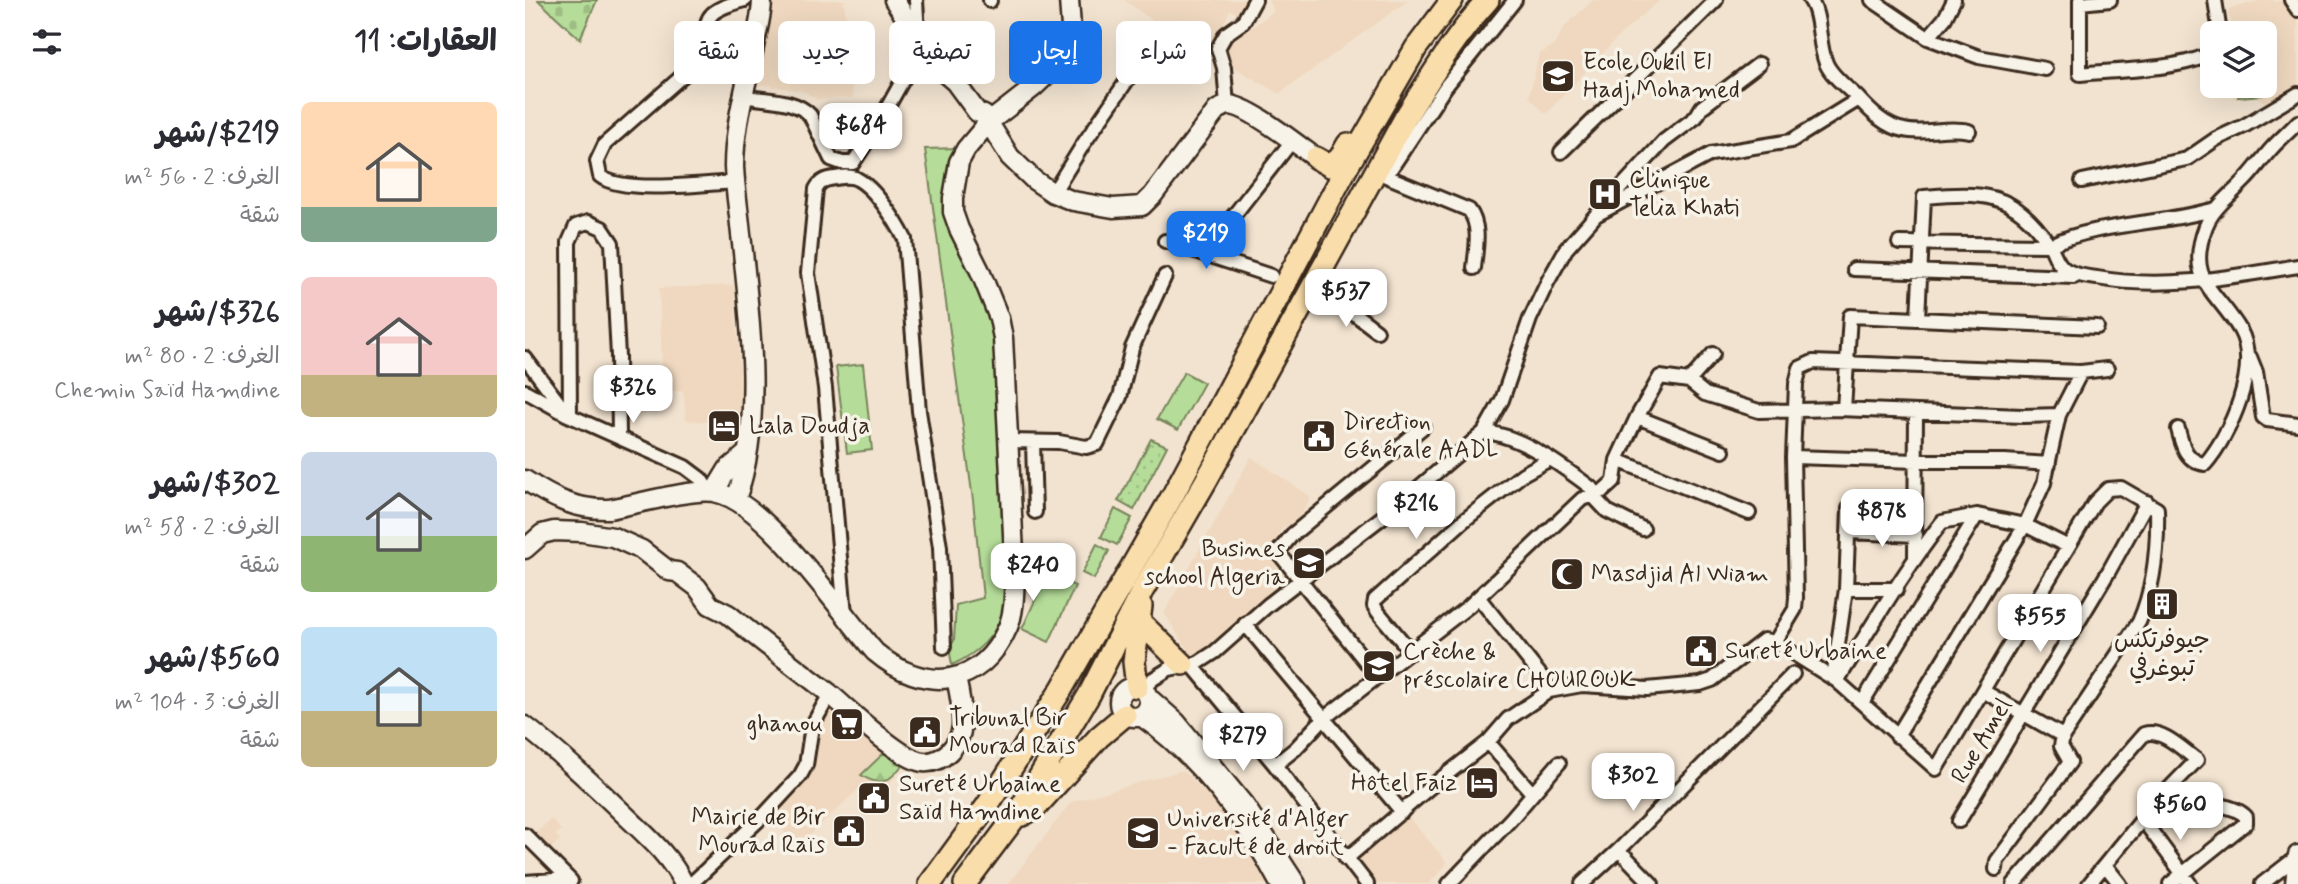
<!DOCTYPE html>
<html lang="ar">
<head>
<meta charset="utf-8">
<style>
	:root { --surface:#fff; --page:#f2f2f3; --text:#2b2b33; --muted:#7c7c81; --accent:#1a73e8 }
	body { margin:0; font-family:Mynerve,"Playpen Sans Arabic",sans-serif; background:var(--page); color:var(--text); direction:rtl; height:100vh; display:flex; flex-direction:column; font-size:26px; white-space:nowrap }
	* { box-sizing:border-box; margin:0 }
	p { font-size:23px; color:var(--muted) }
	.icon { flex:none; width:38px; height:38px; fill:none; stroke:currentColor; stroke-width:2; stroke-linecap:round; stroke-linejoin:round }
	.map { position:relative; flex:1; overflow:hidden; direction:ltr }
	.drawer { display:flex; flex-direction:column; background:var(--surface); width:525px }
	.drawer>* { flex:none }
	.banner { position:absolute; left:21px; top:21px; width:665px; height:63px; direction:rtl; display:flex; gap:14px }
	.controls { position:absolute; left:1675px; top:21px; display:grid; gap:14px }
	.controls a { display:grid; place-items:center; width:77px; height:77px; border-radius:10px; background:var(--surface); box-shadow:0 7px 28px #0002; font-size:35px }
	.price { position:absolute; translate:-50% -60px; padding:0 16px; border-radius:14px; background:#fff; color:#222; font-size:23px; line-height:46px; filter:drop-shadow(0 2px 4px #0008) }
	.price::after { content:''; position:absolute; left:50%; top:42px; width:21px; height:16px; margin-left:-10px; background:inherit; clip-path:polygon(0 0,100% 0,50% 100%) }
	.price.on { background:var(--accent); color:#fff }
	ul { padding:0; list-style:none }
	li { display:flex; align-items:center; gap:21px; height:175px; padding:0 28px }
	li span { display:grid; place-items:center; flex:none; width:196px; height:140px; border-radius:10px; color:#555 }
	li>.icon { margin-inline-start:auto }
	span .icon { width:84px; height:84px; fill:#fffc; stroke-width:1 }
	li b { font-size:30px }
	h2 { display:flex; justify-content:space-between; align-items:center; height:84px; padding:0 28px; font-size:30px }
	.tag { padding:0 24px; border-radius:10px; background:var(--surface); box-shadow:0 7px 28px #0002; font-size:24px; line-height:63px }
	.tag.on { background:var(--accent); color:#fff }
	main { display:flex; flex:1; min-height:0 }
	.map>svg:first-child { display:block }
	.built { fill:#efd8bf }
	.grass { fill:#b5dd99; stroke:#78845c; stroke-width:2 }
	.forest { fill:url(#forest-firs); stroke:#78845c; stroke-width:2 }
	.cemetery { fill:url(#cemetery-stones); stroke:#78845c; stroke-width:2 }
	.park { fill:url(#park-dots); stroke:#78845c; stroke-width:2 }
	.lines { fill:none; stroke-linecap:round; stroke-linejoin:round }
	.street-casing { stroke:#3b2a1e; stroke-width:18 }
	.secondary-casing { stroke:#3b2a1e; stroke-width:23 }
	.highway-casing { stroke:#3b2a1e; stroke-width:26 }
	.street { stroke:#f7f3e8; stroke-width:12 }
	.secondary { stroke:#f7f3e8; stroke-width:18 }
	.highway { stroke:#f9ddab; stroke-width:21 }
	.labels { text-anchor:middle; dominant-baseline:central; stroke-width:7; stroke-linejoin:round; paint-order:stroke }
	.poi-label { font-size:24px; fill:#3b2a1e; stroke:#f7f3e8; text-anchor:start }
	.street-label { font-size:24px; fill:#3b2a1e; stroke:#f7f3e8 }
</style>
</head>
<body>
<main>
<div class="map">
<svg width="1773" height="884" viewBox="0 0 1773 884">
	<defs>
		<pattern id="forest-firs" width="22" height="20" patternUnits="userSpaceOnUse" patternTransform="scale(1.75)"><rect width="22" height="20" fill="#b5dd99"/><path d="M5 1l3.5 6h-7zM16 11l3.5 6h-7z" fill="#9dbe83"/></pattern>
		<pattern id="cemetery-stones" width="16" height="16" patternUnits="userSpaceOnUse" patternTransform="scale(1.75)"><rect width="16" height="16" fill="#b5dd99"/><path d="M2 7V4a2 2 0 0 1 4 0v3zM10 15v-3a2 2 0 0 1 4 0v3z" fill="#9dbe83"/></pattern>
		<pattern id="park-dots" width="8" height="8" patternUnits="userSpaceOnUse" patternTransform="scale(1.75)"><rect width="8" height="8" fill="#b5dd99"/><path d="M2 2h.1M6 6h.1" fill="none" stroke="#9dbe83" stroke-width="1.8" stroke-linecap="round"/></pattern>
	</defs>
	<rect width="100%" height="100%" fill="#f2e3d0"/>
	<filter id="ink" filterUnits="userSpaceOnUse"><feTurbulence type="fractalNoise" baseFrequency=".0143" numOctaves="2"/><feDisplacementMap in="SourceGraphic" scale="14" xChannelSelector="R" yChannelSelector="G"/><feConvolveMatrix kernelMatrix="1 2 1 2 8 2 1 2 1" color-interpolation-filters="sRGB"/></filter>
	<g filter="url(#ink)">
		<!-- built -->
		<path class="built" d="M254,0H319L328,98L292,99L278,91L225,83L245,5Z
			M599,0H724L718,17L705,10L685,52L656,62L622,54L631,23Z
			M743,0H884L754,94L703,64L697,49L749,11Z
			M1068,0H1135L1096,34L1021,114L1004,97L1014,54L1029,45L1040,26Z
			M1736,0H1749V2L1761,0L1773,17V89L1747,106L1730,96L1707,97L1714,86H1740V33H1709L1703,10Z
			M209,285L217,401L212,424L161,420L158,391H138L134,288Z
			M726,457L786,497L769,526L758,527L744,551L768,578L668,658L639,613Z
			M307,701L383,760L364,784L340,783L273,846L243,815L275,782L290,726Z
			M658,770L687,800L739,864L749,884H483L546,802Z
			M876,808L922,862L921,865L904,884H846L823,857Z
			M26,819L36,830L31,835L35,840L24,850L10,834Z"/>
		<!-- grass -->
		<path class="grass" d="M1740,79L1751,84L1738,95L1713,97L1719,86H1740Z
			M432,148C398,208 447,250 463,306C481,370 476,451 479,518C480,539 480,561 479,582C479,590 481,600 479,608C471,637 453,653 427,665L424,648L429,641L431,605L458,598L448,500L400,149Z
			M338,364L347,450L322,453L311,367Z
			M659,372L679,383L653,430L632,419Z
			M590,509L607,518L592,545L576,537Z
			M572,544L584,551L569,579L557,573Z
			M522,574L550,586L524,642L497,629Z"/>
		<!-- forest -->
		<path class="forest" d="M361,751L379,763C366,780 357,789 336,775Z"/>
		<!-- cemetery -->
		<path class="cemetery" d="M13,0H72L55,39Z"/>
		<!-- park -->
		<path class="park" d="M626,439L642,446L609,510L593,501Z"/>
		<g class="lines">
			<!-- street casing -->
			<g class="street-casing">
				<path id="street" d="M1347,0L1403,38L1454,57L1520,69
					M1555,0V74C1592,70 1655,70 1687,53
					M1690,0L1695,33
					M1766,0L1773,10
					M465,1V0
					M1555,3L1585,0
					M1403,38L1420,18L1429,0
					M218,96C239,101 269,98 285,115L306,159L317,163H328L352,126L394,51L391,0
					M1334,99C1346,112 1361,127 1379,130C1400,135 1421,126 1444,131
					M702,105L699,68L693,48L701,34L718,22L730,0
					M1036,152L1191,0
					M1557,181L1662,159L1691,139L1719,126L1773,94
					M210,182C181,184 96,194 75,176L72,161L80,144L171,64C196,27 159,16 220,0
					M528,193L559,143L612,66
					M1076,209L1139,141L1171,117L1177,107L1234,64
					M640,241L746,276
					M1374,243L1525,245C1571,223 1639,224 1691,209
					M684,255L702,224L767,141
					M949,268C951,248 956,226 944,210L861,176L921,86L990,0
					M1329,269L1549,277
					M786,288L831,315L852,331
					M1393,318L1399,197C1458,192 1488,191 1524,244C1530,253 1531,264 1541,270C1550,275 1562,277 1572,278C1640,290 1706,277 1773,266
					M1725,357L1731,372L1738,417L1742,420L1773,424
					M0,358L34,403L38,412
					M1164,381L1188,354
					M0,391L41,414L160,467L176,479L184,491
					M1319,409L1325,316L1572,327
					M45,416L44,242L51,226L63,222L77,228L87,243L93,356L94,437
					M1112,417L1198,451
					M1653,429C1657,445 1661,462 1680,464C1705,435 1736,367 1715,330C1691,290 1660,280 1681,226C1688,208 1706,195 1719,181C1729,171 1737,159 1747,148C1755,139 1765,131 1773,122
					M959,432C996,435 1040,468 1069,490L1067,495L1082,511L1118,529
					M485,441L534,442L561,447L572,444L595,397L607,348L640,276
					M508,443L510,512
					M1268,457L1392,461H1480L1524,464
					M1092,460L1224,513
					M1324,532L1391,535
					M1390,556L1391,413
					M1321,589H1372
					M954,598L1016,676L1024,691
					M320,614L300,388L283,273L291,189C295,181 301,179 310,178C317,177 325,175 332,179C350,188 371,221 380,239L394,411L415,547L419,647
					M720,624L877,812
					M1250,642L1270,609L1271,597L1268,457L1271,384L1275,368L1288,362L1556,372L1582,369
					M886,652L853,612L849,606L850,600L937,522L998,474L1025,459
					M667,665L750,765L842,884
					M853,677L753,552L767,535L898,427
					M1308,678L1321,589L1324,509L1326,505L1389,506
					M1312,681C1346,628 1378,572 1417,522L1452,515L1500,525L1542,546
					M617,689L628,679L644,669L673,663L690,652L743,605L873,505L959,432L977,400L1005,319L1023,281L1041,249L1071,215L1186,154L1266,141L1334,99C1324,89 1306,76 1301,63C1293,45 1296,14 1285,0
					M1458,691L1538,736
					M1337,703L1452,515
					M1372,736L1500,525L1519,483L1534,415L1556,372
					M963,742L1007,793
					M750,765L770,749L798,719L944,606L1057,499L1078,491L1089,481L1092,460L1112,417L1135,377L1164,381L1180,394L1234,411L1313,409L1498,416L1534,415
					M1635,798C1657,801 1707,801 1721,817V823L1645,884
					M1618,820L1665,884
					M1434,821L1584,571L1622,502
					M0,835L44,879
					M1094,850L1127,884
					M821,859L904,788L963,742L983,719L1024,691L1057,685L1122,689L1175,684L1187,680L1239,640L1250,642L1312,681L1411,769L1570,502L1583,489L1596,488L1632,509C1633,547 1629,588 1614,622L1538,736L1536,746L1545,762L1472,861L1471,869
					M1580,865L1595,884
					M0,882L44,879L46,881
					M166,884L239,815L275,776L281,765L287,726L305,694
					M924,884L986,819L1034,763
					M1057,884L1094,850L1268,674
					M1489,884L1619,734C1637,728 1658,750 1672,760L1635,798L1564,884
					M1737,884L1773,856"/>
			</g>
			<!-- secondary casing -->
			<g class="secondary-casing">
				<path id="secondary" d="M369,0L384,23L394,51L430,82L452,112L459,115L485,157L509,180L528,193L548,201L588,208L617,206L628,195L692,110C694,109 701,106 702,105C721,103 774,146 791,158
					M0,480C27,498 51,510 84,509C109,505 167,488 189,492C240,500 315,612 350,652C398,693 456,689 483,627C490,610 489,591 490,573L478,338L474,318L455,271L434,229L428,212V198L434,162L441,149L463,123L509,87L527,70L536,58L546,27L544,0
					M189,492L203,469L221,454
					M211,499C240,418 224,310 215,225C213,206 210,187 209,167C209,125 222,83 230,42C233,28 237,14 237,0
					M0,549L17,534L29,531L57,532L88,537L117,550L144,571L152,572L172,587L185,605L203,614C236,641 270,667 304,693C323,709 376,760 398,762C418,764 435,744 437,726C438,713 434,691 431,678
					M594 702a15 15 0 1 1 30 0a15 15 0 1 1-30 0Z
					M624,698L651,722L720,806L771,884
					M616,716C675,757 722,821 755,884
					M0,726C35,753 68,784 100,815C123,837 145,856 159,884
					M1770,884L1773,855"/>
			</g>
			<!-- highway casing -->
			<g class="highway-casing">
				<path id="highway" d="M791,158L805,166L815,158L823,144
					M615,622L658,664
					M612,687L609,662L616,606
					M497,815L510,808L574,737L600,715
					M405,884L462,806L536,690L648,495L822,167L891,48L927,0
					M440,884L491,816L564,695L616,593L682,479L880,118C906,77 930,36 963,0"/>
			</g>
			<!-- street -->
			<use href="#street" class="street"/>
			<!-- secondary -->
			<use href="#secondary" class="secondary"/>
			<!-- highway -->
			<use href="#highway" class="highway"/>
		</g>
	</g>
	<!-- icons -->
	<defs>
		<g id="school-square" transform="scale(1.75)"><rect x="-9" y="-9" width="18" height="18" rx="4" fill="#3b2a1e" stroke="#f7f3e8"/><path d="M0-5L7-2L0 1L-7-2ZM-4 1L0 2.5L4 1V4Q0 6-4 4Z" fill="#fff"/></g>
		<g id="hospital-square" transform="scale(1.75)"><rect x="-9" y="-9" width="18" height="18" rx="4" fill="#3b2a1e" stroke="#f7f3e8"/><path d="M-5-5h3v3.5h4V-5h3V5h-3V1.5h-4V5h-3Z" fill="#fff"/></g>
		<g id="hotel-square" transform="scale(1.75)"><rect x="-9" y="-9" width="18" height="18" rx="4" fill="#3b2a1e" stroke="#f7f3e8"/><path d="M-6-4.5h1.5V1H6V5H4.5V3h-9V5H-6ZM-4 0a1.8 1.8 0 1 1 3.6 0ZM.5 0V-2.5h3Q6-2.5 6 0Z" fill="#fff"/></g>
		<g id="civic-square" transform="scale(1.75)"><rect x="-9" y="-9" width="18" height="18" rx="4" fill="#3b2a1e" stroke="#f7f3e8"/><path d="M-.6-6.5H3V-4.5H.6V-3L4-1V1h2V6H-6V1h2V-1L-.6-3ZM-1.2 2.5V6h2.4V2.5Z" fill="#fff"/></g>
		<g id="university-square" transform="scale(1.75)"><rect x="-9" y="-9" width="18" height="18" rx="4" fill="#3b2a1e" stroke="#f7f3e8"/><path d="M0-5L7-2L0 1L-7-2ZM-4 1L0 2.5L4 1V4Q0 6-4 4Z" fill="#fff"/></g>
		<g id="mosque-square" transform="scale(1.75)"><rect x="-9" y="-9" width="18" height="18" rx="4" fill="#3b2a1e" stroke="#f7f3e8"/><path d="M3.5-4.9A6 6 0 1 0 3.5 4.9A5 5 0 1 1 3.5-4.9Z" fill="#fff"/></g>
		<g id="building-square" transform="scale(1.75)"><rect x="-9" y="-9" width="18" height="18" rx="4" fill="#3b2a1e" stroke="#f7f3e8"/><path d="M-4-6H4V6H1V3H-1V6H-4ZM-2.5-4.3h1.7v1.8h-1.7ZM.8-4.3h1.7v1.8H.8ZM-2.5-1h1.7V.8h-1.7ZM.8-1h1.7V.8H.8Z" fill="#fff"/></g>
		<g id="supermarket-square" transform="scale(1.75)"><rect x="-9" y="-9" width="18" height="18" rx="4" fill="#3b2a1e" stroke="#f7f3e8"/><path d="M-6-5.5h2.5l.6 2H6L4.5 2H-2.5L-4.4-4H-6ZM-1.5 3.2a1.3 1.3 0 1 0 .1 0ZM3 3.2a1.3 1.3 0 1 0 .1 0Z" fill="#fff"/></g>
	</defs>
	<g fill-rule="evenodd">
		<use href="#school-square" x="1033" y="76"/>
		<use href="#hospital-square" x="1080" y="194"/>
		<use href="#hotel-square" x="199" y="426"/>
		<use href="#civic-square" x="794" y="436"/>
		<use href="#university-square" x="784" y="563"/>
		<use href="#mosque-square" x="1042" y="574"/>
		<use href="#building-square" x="1637" y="604"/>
		<use href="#civic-square" x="1176" y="651"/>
		<use href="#school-square" x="854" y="666"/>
		<use href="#supermarket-square" x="322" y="724"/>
		<use href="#civic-square" x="400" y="732"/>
		<use href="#hotel-square" x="957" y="783"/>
		<use href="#civic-square" x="349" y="798"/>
		<use href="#civic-square" x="324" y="831"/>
		<use href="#university-square" x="618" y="833"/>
	</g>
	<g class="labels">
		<!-- poi labels -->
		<g class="poi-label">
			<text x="1058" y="62">Ecole Oukil El<tspan x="1058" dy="28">Hadj Mohamed</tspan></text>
			<text x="1104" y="180">Clinique<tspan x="1104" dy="28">Telia Khati</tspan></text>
			<text x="818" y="422">Direction<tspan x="818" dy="28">Générale AADL</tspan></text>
			<text x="224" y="426">Lala Doudja</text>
			<text x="760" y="549" text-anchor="end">Busines<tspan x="760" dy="28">school Algeria</tspan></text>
			<text x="1066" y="574">Masdjid Al Wiam</text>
			<text x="1637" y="640" text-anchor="middle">جيوفرتكس<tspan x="1637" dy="28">تبوغرفي</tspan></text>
			<text x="1200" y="651">Sureté Urbaine</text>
			<text x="878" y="652">Crèche &amp;<tspan x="878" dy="28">préscolaire CHOUROUK</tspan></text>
			<text x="424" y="718">Tribunal Bir<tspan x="424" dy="28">Mourad Raïs</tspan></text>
			<text x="298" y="724" text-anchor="end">ghanou</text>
			<text x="932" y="783" text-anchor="end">Hôtel Faiz</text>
			<text x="374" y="784">Sureté Urbaine<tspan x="374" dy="28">Saïd Hamdine</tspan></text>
			<text x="300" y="817" text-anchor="end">Mairie de Bir<tspan x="300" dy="28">Mourad Raïs</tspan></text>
			<text x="642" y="819">Université d'Alger<tspan x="642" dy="28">- Faculté de droit</tspan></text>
		</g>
		<!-- street labels -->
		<g class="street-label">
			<text transform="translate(1457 741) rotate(-59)">Rue Amel</text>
		</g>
	</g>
</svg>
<div class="controls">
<a><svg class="icon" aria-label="layers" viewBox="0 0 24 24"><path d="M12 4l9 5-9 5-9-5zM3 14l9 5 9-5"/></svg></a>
</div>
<b class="price" style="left:336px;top:163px">$684</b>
<b class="price on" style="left:681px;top:271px">$219</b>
<b class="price" style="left:821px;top:329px">$537</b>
<b class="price" style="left:108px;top:425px">$326</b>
<b class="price" style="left:891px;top:541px">$216</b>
<b class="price" style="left:1357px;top:549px">$878</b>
<b class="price" style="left:508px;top:603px">$240</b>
<b class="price" style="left:1515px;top:654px">$555</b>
<b class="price" style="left:718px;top:773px">$279</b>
<b class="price" style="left:1108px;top:813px">$302</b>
<b class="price" style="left:1655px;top:842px">$560</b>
<div class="banner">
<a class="tag">شراء</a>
<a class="tag on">إيجار</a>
<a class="tag">تصفية</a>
<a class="tag">جديد</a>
<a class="tag">شقة</a>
</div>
</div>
<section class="drawer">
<h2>العقارات: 11<svg class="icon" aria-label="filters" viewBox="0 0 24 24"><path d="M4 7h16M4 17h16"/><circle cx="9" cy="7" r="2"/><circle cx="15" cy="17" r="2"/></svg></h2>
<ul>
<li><span style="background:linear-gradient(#ffd9b3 75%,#7fa58c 0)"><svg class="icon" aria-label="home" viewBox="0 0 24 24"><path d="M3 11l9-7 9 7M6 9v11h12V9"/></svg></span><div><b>$219/شهر</b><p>الغرف: 2 · 56 m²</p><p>شقة</p></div></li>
<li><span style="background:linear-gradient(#f6c9c9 70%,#c2b280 0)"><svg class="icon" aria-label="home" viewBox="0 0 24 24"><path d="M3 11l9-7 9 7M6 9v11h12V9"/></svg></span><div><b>$326/شهر</b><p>الغرف: 2 · 80 m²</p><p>Chemin Saïd Hamdine</p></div></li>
<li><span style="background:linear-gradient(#c9d6e8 60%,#8fb573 0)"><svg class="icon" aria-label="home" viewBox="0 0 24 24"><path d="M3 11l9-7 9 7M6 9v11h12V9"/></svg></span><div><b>$302/شهر</b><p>الغرف: 2 · 58 m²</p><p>شقة</p></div></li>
<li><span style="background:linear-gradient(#bfe0f5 60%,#c2b280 0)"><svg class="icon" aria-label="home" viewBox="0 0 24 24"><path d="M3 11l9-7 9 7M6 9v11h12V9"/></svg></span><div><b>$560/شهر</b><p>الغرف: 3 · 104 m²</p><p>شقة</p></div></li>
</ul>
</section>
</main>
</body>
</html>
